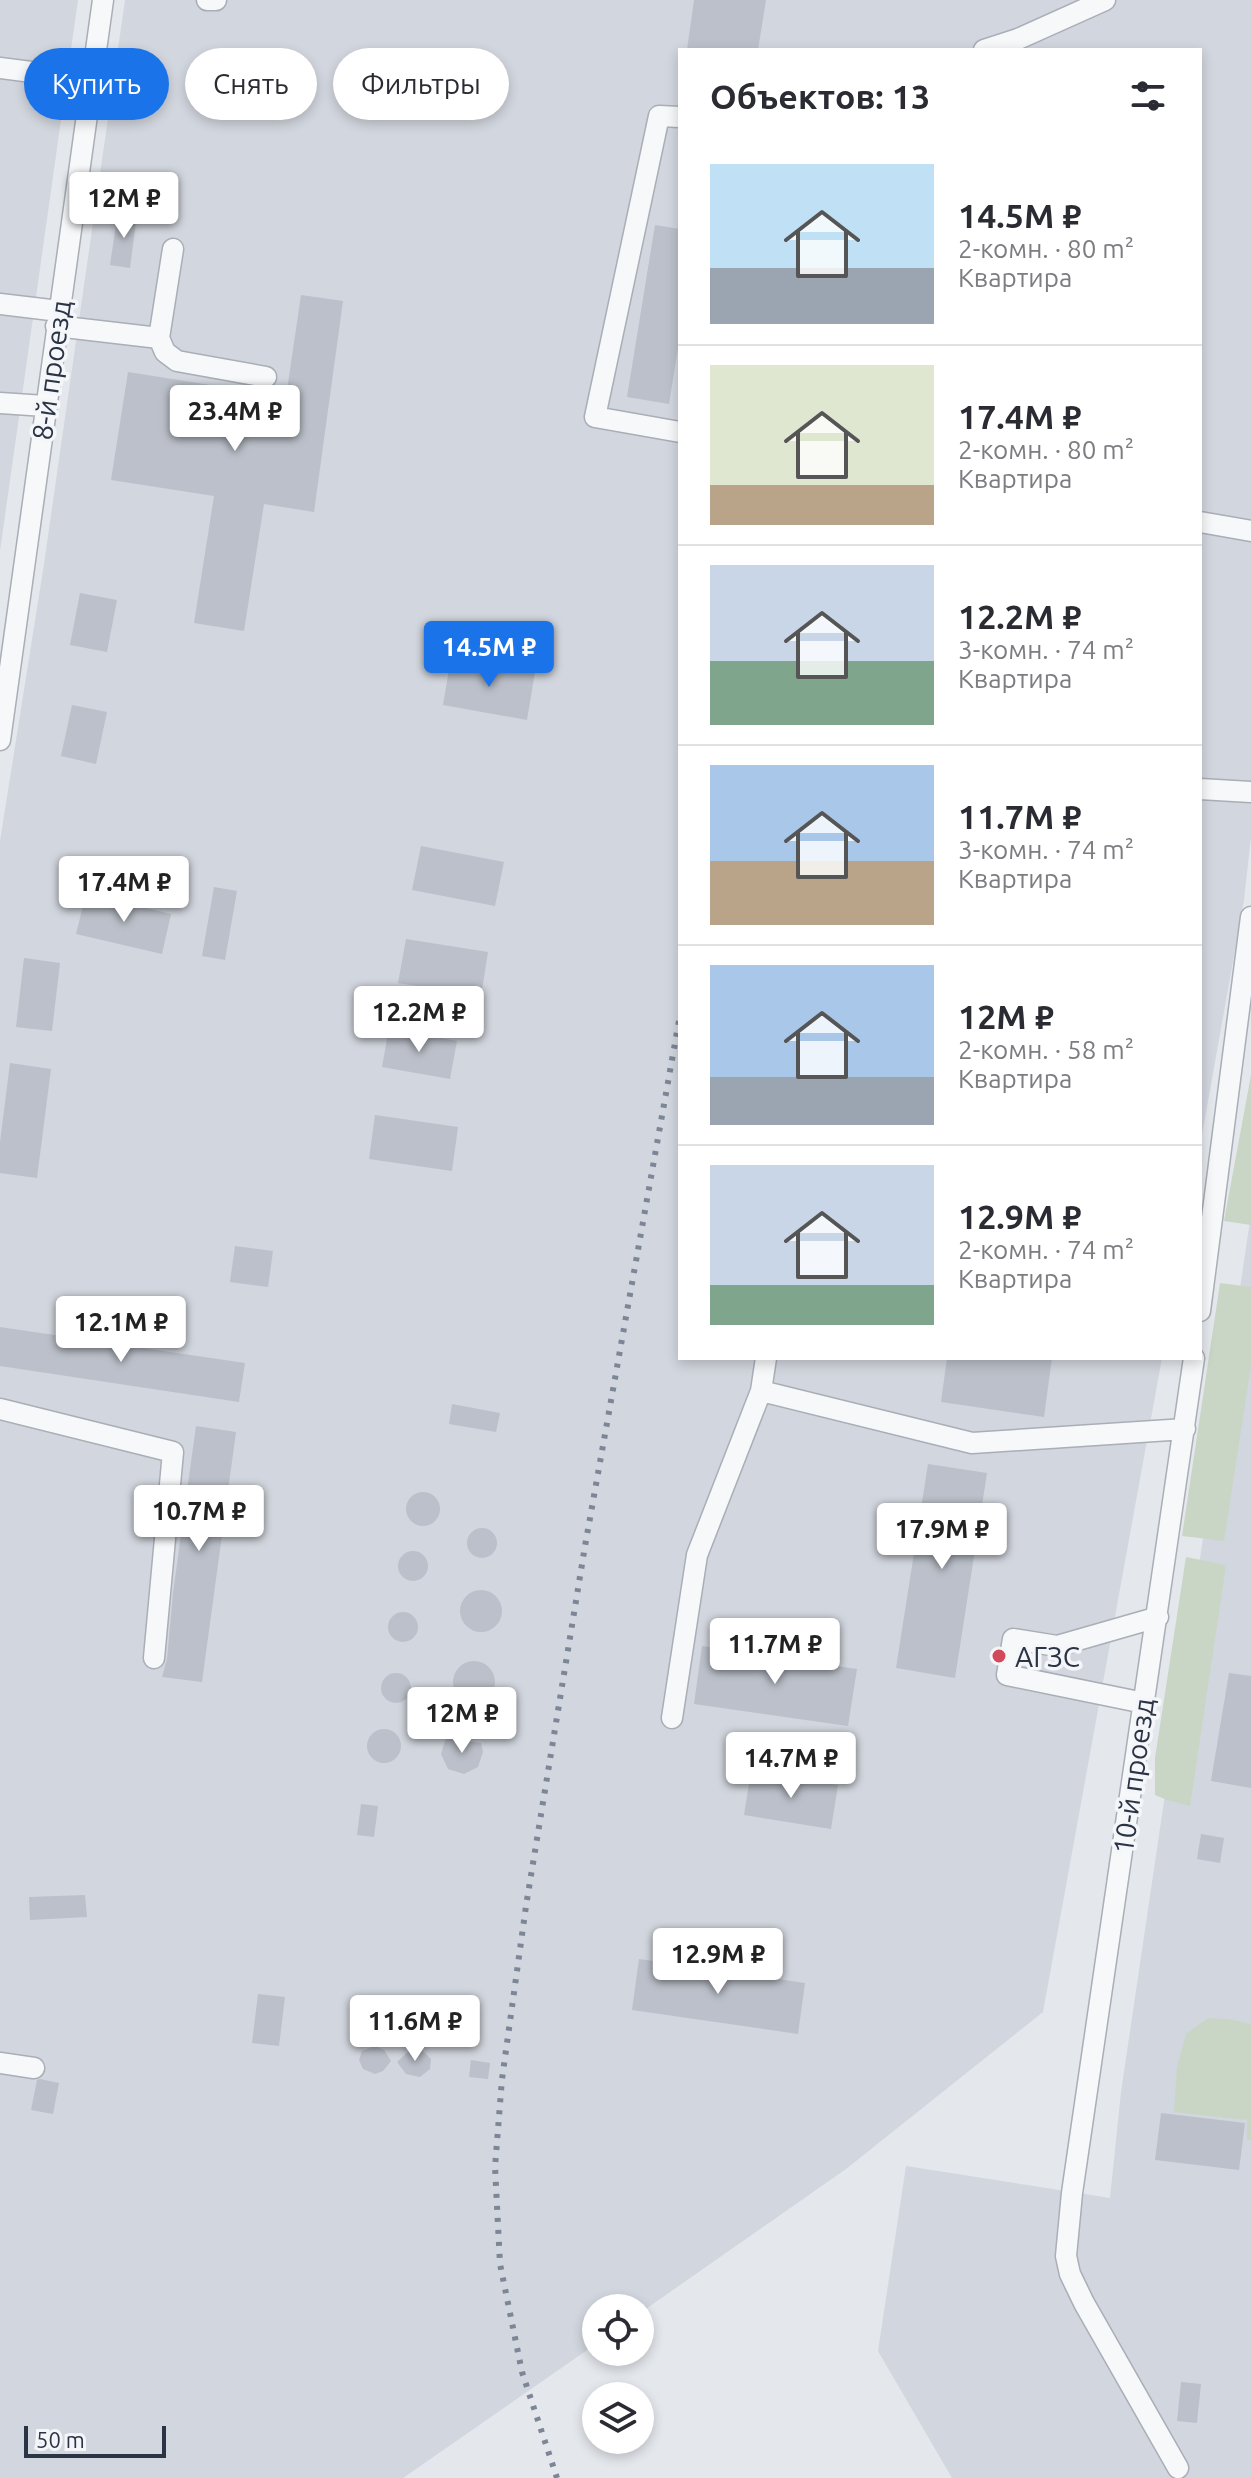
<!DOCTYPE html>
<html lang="ru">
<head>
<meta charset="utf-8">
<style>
	:root { --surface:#fff; --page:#f2f2f3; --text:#2b2b33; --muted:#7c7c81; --line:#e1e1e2; --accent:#1a73e8 }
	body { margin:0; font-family:Ubuntu,sans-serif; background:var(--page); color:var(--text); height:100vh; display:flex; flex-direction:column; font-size:30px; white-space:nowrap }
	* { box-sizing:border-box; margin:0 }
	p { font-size:26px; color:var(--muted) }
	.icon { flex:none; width:44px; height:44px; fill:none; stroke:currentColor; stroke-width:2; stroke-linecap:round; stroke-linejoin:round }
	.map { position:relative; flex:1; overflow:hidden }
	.side { position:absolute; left:678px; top:48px; width:524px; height:1312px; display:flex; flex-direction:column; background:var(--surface); border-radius:0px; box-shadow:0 4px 12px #0003 }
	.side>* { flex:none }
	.banner { position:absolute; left:24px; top:48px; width:534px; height:72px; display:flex; gap:16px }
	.tools { position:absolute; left:582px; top:2294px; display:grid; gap:16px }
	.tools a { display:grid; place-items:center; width:72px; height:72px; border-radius:50%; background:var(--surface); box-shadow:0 4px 12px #0003; font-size:40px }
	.scale { position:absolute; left:24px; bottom:20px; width:142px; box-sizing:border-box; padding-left:8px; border:4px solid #2b3445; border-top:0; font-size:22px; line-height:28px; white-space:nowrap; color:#2b3445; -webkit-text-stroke:6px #f4f6f9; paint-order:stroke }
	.price { position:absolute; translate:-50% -68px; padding:0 18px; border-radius:8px; background:#fff; color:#222; font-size:26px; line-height:52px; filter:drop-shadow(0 2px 4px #0008) }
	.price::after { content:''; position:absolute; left:50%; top:48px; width:24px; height:18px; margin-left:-12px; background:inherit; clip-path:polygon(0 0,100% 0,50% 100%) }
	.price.current { background:var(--accent); color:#fff }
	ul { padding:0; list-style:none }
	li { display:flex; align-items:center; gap:24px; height:200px; padding:0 32px }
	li+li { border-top:2px solid var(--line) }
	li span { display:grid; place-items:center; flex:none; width:224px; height:160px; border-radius:0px; color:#555 }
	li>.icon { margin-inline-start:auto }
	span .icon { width:96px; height:96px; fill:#fffc; stroke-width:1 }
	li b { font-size:34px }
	h2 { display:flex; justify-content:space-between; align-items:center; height:96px; padding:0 32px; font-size:34px }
	.chip { padding:0 28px; border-radius:36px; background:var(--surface); box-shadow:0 4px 12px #0003; font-size:28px; line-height:72px }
	.chip.current { background:var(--accent); color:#fff }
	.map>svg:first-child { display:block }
	.built { fill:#d2d6de }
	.green { fill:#c9d6c5 }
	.building { fill:#bbc0ca }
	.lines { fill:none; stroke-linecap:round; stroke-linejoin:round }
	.minor-casing { stroke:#a9aeb7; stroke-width:23 }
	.minor { stroke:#f7f8fa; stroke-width:20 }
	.rail { stroke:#7d8696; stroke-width:6; stroke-dasharray:4 8; stroke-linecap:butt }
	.poi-dot { fill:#d1495b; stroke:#f4f6f9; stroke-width:3 }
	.labels { text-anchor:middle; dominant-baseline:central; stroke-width:7; stroke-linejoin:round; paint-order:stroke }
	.street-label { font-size:28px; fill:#2b3445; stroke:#f4f6f9 }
	.poi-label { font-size:28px; fill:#2b3445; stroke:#f4f6f9; text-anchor:start }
</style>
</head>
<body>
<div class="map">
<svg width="1251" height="2478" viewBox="0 0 1251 2478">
	<rect width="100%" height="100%" fill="#e4e7ec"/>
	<!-- built -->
	<path class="built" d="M0,0H78L0,551Z
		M125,0H1251V837L1244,900L1200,1146V50H680V1358H1162L1043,2012L846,2169L640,2313V2308H596V2344L403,2478H0V841L44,564Z
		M1251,1214V2478H952L878,2351L906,2166L1110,2198L1121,2092Z"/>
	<!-- green -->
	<path class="green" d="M1251,1075V1225L1224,1221Z
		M1220,1283L1251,1287V1365L1224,1541L1182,1536Z
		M1186,1557L1226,1565L1190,1806L1167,1800L1155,1795V1758Z
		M1208,2018L1229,2019L1251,2024V2141L1247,2139V2120L1174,2112L1177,2067L1186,2034Z"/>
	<!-- building -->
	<path class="building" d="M694,0H766L758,50H687Z
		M118,211L137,214L130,268L110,265Z
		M655,225L680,229V336L669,404L627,397Z
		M301,295L343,301L314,512L264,504L244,631L194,623L214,496L111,480L128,372L286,397Z
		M80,593L117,600L107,652L70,645Z
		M451,658L535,672L527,720L443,705Z
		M72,705L107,712L96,764L61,756Z
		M421,846L504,862L495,906L412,890Z
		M214,887L237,891L225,960L202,956Z
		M86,894L171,914L162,954L76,934Z
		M406,939L488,952L481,996L398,983Z
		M24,958L60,963L52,1031L16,1027Z
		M389,1028L457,1041L450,1079L382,1067Z
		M10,1063L51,1069L37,1178L0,1173V1142Z
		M375,1115L458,1127L452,1171L369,1159Z
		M235,1246L273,1251L268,1287L230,1282Z
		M0,1327L245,1363L239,1402L0,1366Z
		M947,1358H1052L1044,1417L941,1402Z
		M452,1404L500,1413L496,1432L449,1424Z
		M196,1426L236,1432L202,1682L162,1677L167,1659L173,1593Z
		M928,1464L987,1473L955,1678L896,1668Z
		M406 1509a17 17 0 1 1 34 0a17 17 0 1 1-34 0Z
		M467 1543a15 15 0 1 1 30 0a15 15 0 1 1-30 0Z
		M398 1566a15 15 0 1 1 30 0a15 15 0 1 1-30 0Z
		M460 1611a21 21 0 1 1 42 0a21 21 0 1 1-42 0Z
		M388 1627a15 15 0 1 1 30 0a15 15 0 1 1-30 0Z
		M702,1646L857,1669L848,1726L694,1704Z
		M453 1682a21 21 0 1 1 42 0a21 21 0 1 1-42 0Z
		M1229,1673L1251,1676V1788L1211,1781Z
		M381 1688a15 15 0 1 1 30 0a15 15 0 1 1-30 0Z
		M367 1746a17 17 0 1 1 34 0a17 17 0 1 1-34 0Z
		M446,1738L481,1743L483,1752L478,1767L464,1774L448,1769L441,1754Z
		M751,1771L838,1785L831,1829L744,1815Z
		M361,1804L378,1806L374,1837L357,1835Z
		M1201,1834L1224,1838L1220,1863L1197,1859Z
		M85,1895L87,1917L30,1920L29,1897Z
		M639,1959L805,1983L798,2034L632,2010Z
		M258,1994L285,1997L279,2046L252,2043Z
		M375,2046L384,2050L391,2061L383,2071L375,2074L363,2069L359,2060L362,2051Z
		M411,2049H421L431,2059L430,2069L420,2077L406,2074L397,2062Z
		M471,2060L490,2063L488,2079L469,2077Z
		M40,2079L59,2083L53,2114L31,2110L37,2080Z
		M1161,2113L1245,2123L1239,2170L1155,2160Z
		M1181,2382L1201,2384L1197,2423L1177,2421Z"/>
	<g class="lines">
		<!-- minor casing -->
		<g class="minor-casing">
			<path id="minor" d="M207,0H216
				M984,50L1018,39L1105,0
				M0,68L93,80
				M680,117L659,116L595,417L680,432
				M0,304L59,311
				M56,326L159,338L173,249
				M159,338L165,352L177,361L266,377
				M0,403L45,406
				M1200,522L1251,531
				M0,740L103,0
				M1200,789L1251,792
				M1200,1311L1251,917
				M761,1391L972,1443L1185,1429
				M0,1409L173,1452L154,1658
				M1144,1703L1007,1675L1013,1639L1057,1646L1158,1617
				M672,1718L697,1555L761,1391L766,1358
				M0,2063L34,2068
				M1178,2468L1084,2303L1070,2274L1066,2256L1072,2193L1194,1358"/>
		</g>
		<!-- minor -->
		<use href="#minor" class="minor"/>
		<!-- rail -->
		<path class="rail" d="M557,2478L522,2372L500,2264L495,2167L502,2079L526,1906L585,1546L680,1015"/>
	</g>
	<!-- markers -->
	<circle class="poi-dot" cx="999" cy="1656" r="8"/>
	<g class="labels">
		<!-- street labels -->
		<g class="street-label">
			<text transform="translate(51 370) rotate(-82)">8-й проезд</text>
			<text transform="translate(1133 1776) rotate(-82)">10-й проезд</text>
		</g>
		<!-- poi labels -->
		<g class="poi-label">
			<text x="1015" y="1656">АГЗС</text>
		</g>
	</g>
</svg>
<div class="tools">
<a><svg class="icon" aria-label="locate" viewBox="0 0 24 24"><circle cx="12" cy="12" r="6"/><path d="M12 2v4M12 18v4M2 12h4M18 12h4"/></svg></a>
<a><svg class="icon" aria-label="layers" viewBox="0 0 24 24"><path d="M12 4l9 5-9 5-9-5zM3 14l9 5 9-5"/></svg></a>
</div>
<div class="scale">50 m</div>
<b class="price" style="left:124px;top:240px">12M ₽</b>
<b class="price" style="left:235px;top:453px">23.4M ₽</b>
<b class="price current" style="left:489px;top:689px">14.5M ₽</b>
<b class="price" style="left:124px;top:924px">17.4M ₽</b>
<b class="price" style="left:419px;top:1054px">12.2M ₽</b>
<b class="price" style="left:121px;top:1364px">12.1M ₽</b>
<b class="price" style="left:199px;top:1553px">10.7M ₽</b>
<b class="price" style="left:942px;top:1571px">17.9M ₽</b>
<b class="price" style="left:775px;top:1686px">11.7M ₽</b>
<b class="price" style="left:462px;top:1755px">12M ₽</b>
<b class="price" style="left:791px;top:1800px">14.7M ₽</b>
<b class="price" style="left:718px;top:1996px">12.9M ₽</b>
<b class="price" style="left:415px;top:2063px">11.6M ₽</b>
<div class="banner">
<a class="chip current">Купить</a>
<a class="chip">Снять</a>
<a class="chip">Фильтры</a>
</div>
<section class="side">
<h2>Объектов: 13<svg class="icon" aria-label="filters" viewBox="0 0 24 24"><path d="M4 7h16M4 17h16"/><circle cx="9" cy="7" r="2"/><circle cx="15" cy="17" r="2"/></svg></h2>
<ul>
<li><span style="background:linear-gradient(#bfe0f5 65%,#9aa5b1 0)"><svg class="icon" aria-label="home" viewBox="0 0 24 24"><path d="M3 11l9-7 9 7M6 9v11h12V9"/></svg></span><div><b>14.5M ₽</b><p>2-комн. · 80 m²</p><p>Квартира</p></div></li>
<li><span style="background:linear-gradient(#dfe7d0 75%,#b9a48a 0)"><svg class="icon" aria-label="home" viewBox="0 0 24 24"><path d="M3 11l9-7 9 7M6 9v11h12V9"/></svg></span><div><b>17.4M ₽</b><p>2-комн. · 80 m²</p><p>Квартира</p></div></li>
<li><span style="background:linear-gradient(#c9d6e8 60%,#7fa58c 0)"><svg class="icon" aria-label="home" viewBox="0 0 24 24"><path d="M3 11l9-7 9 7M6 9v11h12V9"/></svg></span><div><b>12.2M ₽</b><p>3-комн. · 74 m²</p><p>Квартира</p></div></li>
<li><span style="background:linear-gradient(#a9c7e8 60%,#b9a48a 0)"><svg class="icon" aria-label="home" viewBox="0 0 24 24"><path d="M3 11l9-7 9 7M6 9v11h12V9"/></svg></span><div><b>11.7M ₽</b><p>3-комн. · 74 m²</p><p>Квартира</p></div></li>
<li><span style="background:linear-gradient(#a9c7e8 70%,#9aa5b1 0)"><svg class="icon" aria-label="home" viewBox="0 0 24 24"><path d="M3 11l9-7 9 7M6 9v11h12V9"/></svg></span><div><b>12M ₽</b><p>2-комн. · 58 m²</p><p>Квартира</p></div></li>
<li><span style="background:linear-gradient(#c9d6e8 75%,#7fa58c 0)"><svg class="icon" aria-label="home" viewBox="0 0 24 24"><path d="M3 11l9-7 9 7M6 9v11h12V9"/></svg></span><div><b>12.9M ₽</b><p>2-комн. · 74 m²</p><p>Квартира</p></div></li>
</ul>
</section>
</div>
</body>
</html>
